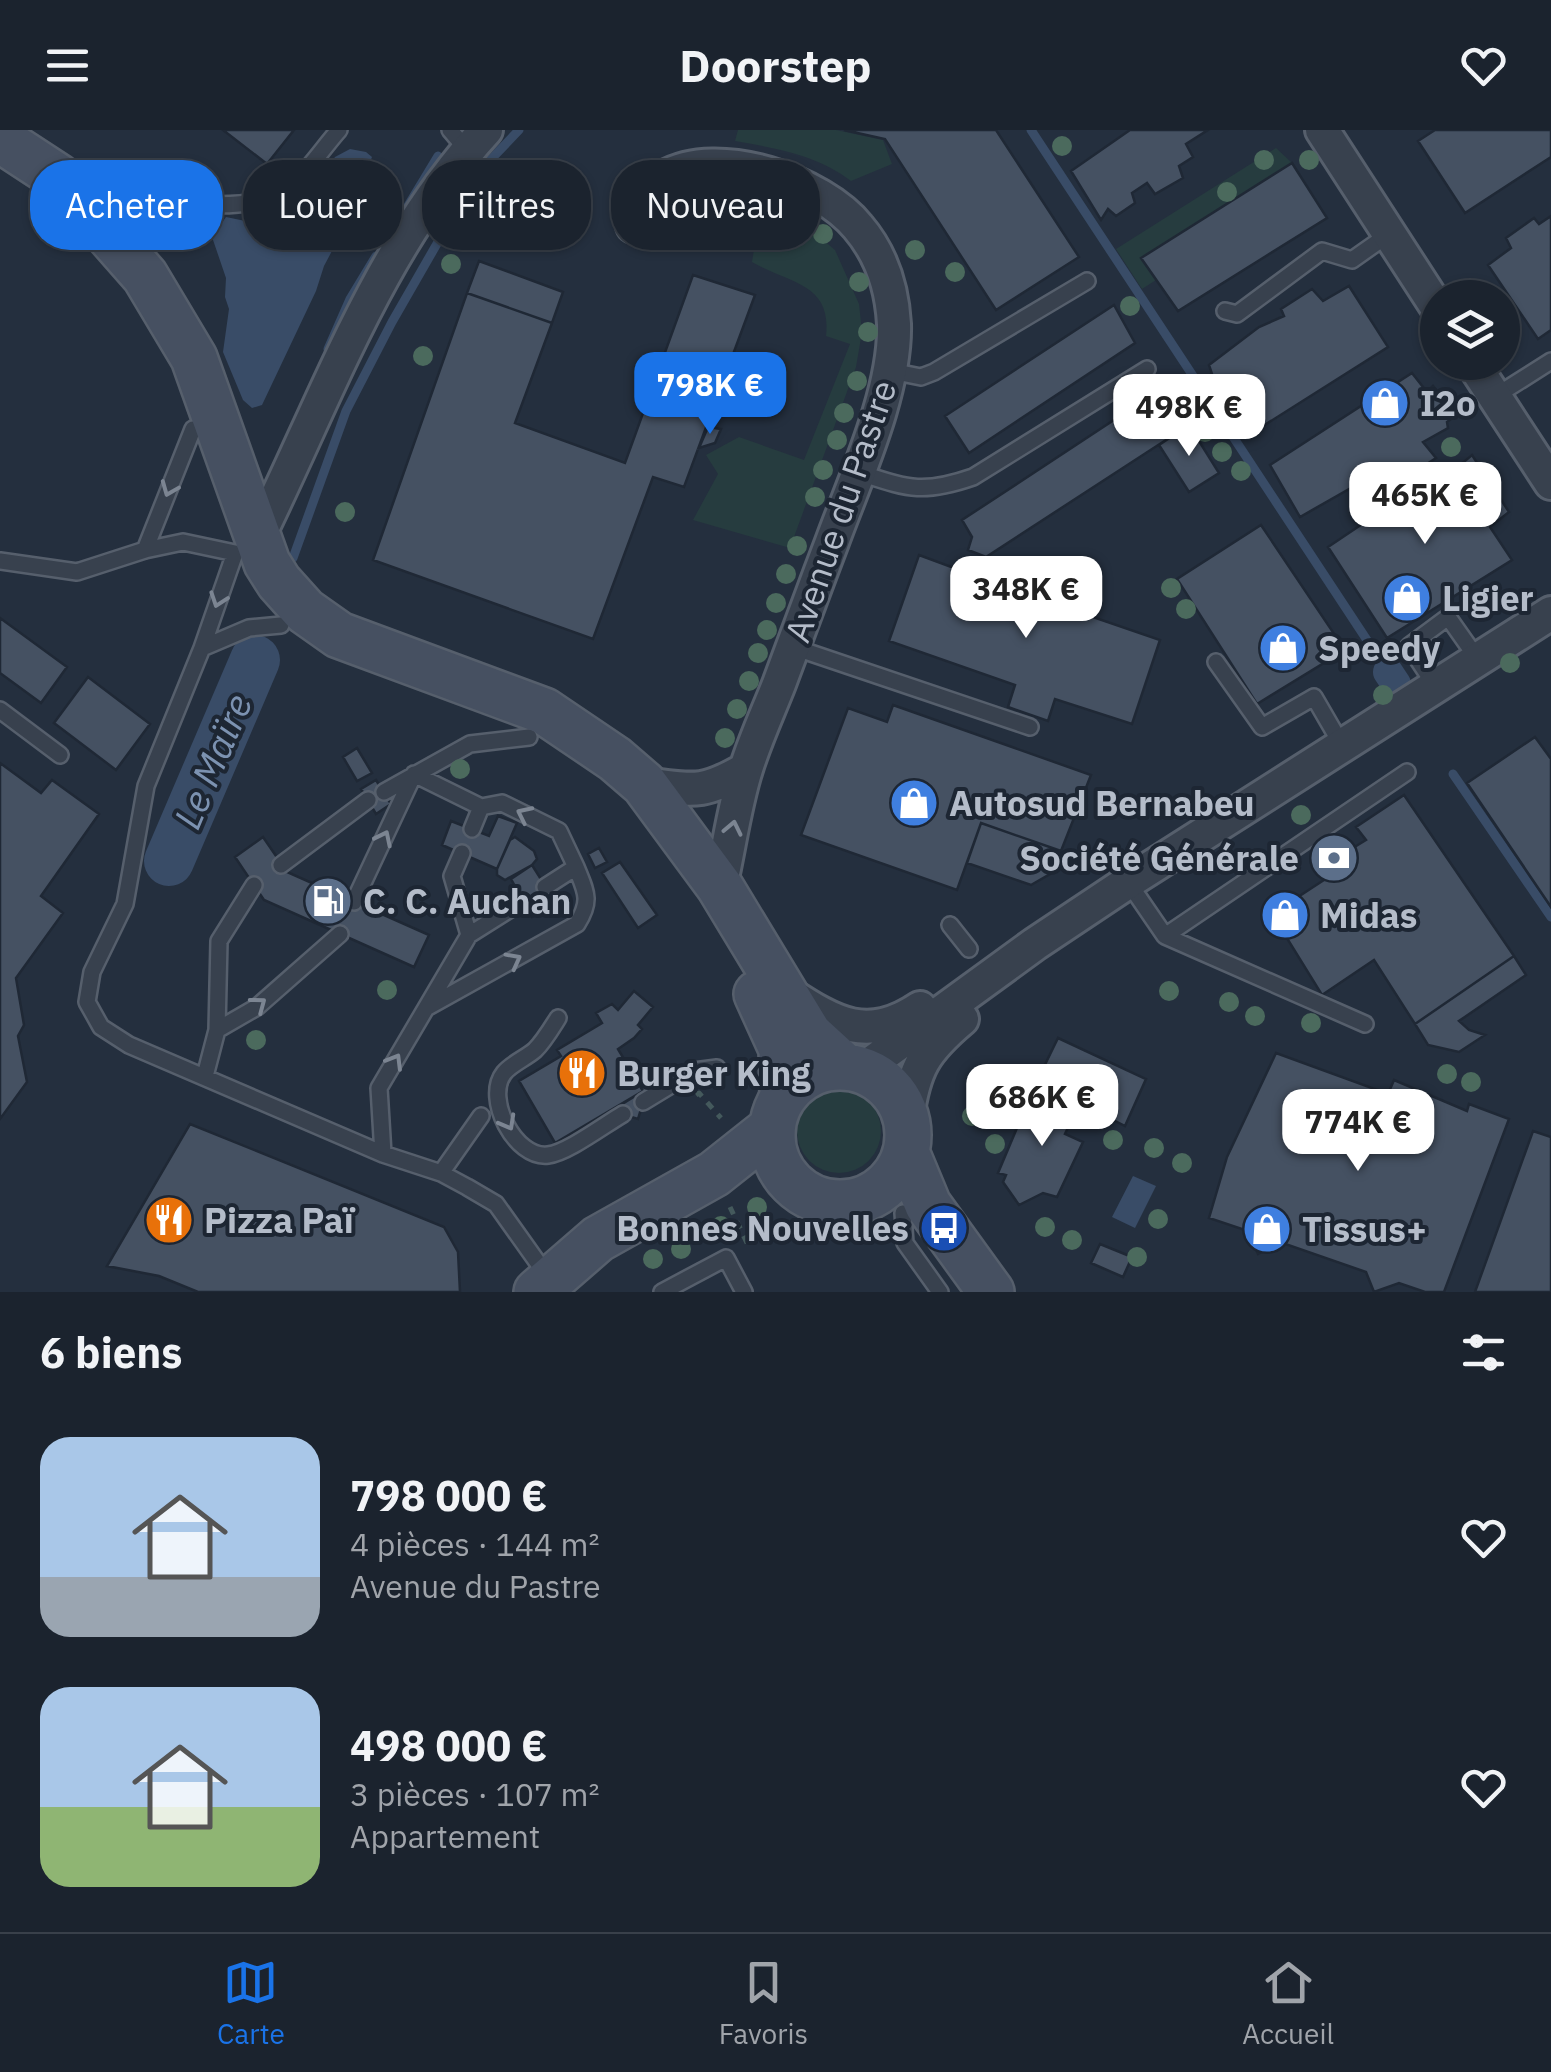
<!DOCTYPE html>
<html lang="fr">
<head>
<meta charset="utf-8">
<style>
	:root { --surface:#1b232e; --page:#242b36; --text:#f1f3f6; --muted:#a0a4aa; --line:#39404a; --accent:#1a73e8 }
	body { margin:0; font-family:"IBM Plex Sans",sans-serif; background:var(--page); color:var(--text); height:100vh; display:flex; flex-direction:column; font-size:38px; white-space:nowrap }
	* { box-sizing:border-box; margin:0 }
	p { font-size:32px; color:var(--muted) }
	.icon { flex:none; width:55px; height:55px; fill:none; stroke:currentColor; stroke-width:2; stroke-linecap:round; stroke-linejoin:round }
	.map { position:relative; height:1162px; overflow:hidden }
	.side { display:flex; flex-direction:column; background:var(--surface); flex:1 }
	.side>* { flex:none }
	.guide { position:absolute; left:30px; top:30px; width:1000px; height:90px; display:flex; gap:20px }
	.buttons { position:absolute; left:1420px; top:150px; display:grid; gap:20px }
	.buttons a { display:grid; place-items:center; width:100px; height:100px; border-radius:50%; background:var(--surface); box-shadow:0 2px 8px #0004,0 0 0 2px var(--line); font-size:50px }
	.price { position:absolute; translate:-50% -85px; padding:0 22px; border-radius:20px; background:#fff; color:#222; font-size:32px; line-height:65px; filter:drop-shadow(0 2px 5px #0008) }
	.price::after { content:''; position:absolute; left:50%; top:60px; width:30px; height:22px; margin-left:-15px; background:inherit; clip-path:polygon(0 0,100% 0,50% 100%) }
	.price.selected { background:var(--accent); color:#fff }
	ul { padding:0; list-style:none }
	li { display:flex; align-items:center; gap:30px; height:250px; padding:0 40px }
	li span { display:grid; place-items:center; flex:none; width:280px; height:200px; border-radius:30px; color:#555 }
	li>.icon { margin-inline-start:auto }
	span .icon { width:120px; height:120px; fill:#fffc; stroke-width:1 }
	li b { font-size:42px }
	h2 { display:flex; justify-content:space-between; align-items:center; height:120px; padding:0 40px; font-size:42px }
	.pill { padding:0 35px; border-radius:40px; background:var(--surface); box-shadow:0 2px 8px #0004,0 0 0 2px var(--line); font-size:35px; line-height:90px }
	.pill.selected { background:var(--accent); color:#fff }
	header { display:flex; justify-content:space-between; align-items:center; height:130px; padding:0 40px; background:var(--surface); font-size:45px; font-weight:800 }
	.tabs { display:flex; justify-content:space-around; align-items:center; height:140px; border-top:2px solid var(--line); background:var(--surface); font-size:28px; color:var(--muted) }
	.tabs a { display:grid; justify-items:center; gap:5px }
	.tabs .selected { color:var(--accent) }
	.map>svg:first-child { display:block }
	.green { fill:#263c3f }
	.water { fill:#394c67 }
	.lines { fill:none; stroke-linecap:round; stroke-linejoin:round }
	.stream { stroke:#394c67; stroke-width:9 }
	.canal { stroke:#394c67; stroke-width:30 }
	.river { stroke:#394c67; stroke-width:50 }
	.building { fill:#455162; stroke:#1f2835; stroke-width:2.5 }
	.lane-casing { stroke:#565f6c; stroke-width:20 }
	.street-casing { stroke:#565f6c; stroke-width:38 }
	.secondary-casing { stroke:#565f6c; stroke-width:50 }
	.path { stroke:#44595c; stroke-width:5; stroke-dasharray:8 8; stroke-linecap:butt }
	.lane { stroke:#38414e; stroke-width:15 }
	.street { stroke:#38414e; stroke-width:32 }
	.secondary { stroke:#465061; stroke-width:45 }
	.tree { fill:#4b6a5d }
	.oneway { stroke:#7c8592 }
	.labels { text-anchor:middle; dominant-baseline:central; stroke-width:8; stroke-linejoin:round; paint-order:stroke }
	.poi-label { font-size:35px; font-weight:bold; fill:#b4bcc9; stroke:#1d2633; text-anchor:start }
	.street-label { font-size:35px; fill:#b4bcc9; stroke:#1d2633 }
	.water-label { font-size:38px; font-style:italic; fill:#7c92b1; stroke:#1d2633 }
</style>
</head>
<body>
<header><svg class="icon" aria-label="menu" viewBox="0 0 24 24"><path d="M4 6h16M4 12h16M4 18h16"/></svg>Doorstep<svg class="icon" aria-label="heart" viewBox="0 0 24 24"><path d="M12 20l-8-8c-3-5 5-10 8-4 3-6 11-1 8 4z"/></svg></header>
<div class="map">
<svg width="1551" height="1162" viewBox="0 0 1551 1162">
	<rect width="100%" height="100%" fill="#242f3e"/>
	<!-- green -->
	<path class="green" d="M738,0H836L883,10L892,34L851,51C818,25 775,18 735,11Z
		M1276,18L1292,33L1141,128L1156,150L1142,159L1116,119Z
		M701,71H754L790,82L835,120L859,174L862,202L856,237L790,418L693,390L718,344L706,325L739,307L804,330L850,214L826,206C832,153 790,154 752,132L755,113L737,107V100L714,94L712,98L683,92L674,108L657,104C667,76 672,77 701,71Z
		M797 1001a42 42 0 1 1 84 0a42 42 0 1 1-84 0Z"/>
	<!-- water -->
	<path class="water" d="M350,19L366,22L372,27L363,50L359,70L324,136L316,161L262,275L252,278L243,270L223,222L229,179L225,167L226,148L212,107L226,87L255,93L295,86L312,94L319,91L325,75L316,66L314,57L335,27Z
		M1133,1046L1156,1056L1135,1098L1112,1087Z"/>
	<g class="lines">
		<!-- stream -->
		<path class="stream" d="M1031,0L1388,542
			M406,79L438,26
			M328,219L350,169L376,126
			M293,428L346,281L392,192L477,44L519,0
			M1453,644L1551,787"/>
		<!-- canal -->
		<path class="canal" d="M1388,542L1396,554"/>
		<!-- river -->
		<path class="river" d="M169,731L255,530"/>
	</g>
	<!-- building -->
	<path class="building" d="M223,0H294L267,34Z
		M844,0H996L1079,127L996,180L885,9Z
		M1130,0H1208L1186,14L1193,27L1179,36L1183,48L1155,64L1147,53L1132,63L1135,73L1116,86L1108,79L1101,90L1071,41Z
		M1435,0H1551V27L1465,83L1418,11Z
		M1292,33L1327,88L1178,181L1141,128Z
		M1551,86V200L1538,209L1488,135L1511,118L1506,108L1534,88L1539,94Z
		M479,131L563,162L552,193L467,163Z
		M693,145L755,165L684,357L653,347L593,509L373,430L467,163L552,193L515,293L625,333Z
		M1349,156L1388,217L1252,303L1244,304L1229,277H1221L1202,249L1212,244L1209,235L1259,197L1284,186L1281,179L1312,159L1323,171Z
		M1114,175L1135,213L969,323L945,286Z
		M1412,243L1427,262L1433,256L1455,286L1447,292L1448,298L1423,312L1436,328L1398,353L1386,338L1300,387L1270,335Z
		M1164,257L1189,295L986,427L968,420L972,407L962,390Z
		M1189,295L1219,343L1189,362L1159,315Z
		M708,297L721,299L715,313L699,318Z
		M1472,325L1509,382L1490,397L1512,430L1387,508L1328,417L1447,337L1453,341Z
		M1261,395L1345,520L1257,574L1177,449Z
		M919,425L1043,471L1050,448L1091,462L1084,484L1160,510L1132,594L1055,569L1048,591L1008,577L1015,555L889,511Z
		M0,488L67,537L41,573L0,543Z
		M88,547L150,594L116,640L54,593Z
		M893,575L1091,645L1061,721L981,693L957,760L801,705L848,578L887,592Z
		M1535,607L1551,629V777L1467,653Z
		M357,618L372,643L357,651L343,627Z
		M0,633L41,663L52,650L99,684L41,766L63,783L16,848L24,895L18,906L27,952L0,989Z
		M376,650L391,674L376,684L361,659Z
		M1404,665L1514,826L1415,894L1374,830L1322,865L1272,784L1324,750L1317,740L1366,710L1356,697Z
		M498,686L517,693L497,739L442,715L451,691L489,706Z
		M981,693L1061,721L1050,744L1031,755L967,733Z
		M263,707L287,742L429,805L414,837L264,770L235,727Z
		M515,707L534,721L537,729L532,735L505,750L497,745V739L510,710Z
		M599,718L607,732L595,738L588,724Z
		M620,732L657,785L638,798L602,743Z
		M532,735L556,773L532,787L511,749Z
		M1514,826L1526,845L1459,891L1469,900L1485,905L1459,922L1428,915L1415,894Z
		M634,861L653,877L638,895L642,899L634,908L618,919L643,961L555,1013L519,951L561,926L557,920L602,893L596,883L612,874L618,880Z
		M1058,908L1146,949L1125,996L1037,951Z
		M1276,923L1388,964L1394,950L1467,981L1469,974L1509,989L1444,1162H1425L1399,1153L1374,1162L1366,1142L1280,1112L1258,1124L1248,1101L1209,1088L1227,1027Z
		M627,935L652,942L638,989L611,981L643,961Z
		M1047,956L1080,973L1065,1004L1083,1012L1057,1067L1043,1063L1019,1075L1003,1052L1006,1045L998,1043L1022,986L1028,990Z
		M190,994L444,1097L458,1122L460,1162H198L159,1146L107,1136Z
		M1533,1001L1551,1007V1162H1475Z
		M1100,1114L1132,1127L1123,1147L1091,1133Z"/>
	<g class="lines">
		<!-- lane casing -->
		<g class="lane-casing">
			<path id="lane" d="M450,0L467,20
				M76,51C134,63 245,97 294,53C310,38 324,17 339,0
				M1225,181L1237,184L1322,121L1352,130L1389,104
				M891,241L921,247L934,242L1087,151
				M1494,267L1551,231
				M857,342C907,358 921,365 973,347L1147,239
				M145,420L193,299
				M0,431L77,442L145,420L183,412L235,423L202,518L146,656L125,774L92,842L87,872L101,897L129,915L383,1024L441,1043L467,1057L496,1074L548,1147
				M793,517L1030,597
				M202,518L249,498L281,495
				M1216,532L1262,597L1314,567L1343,617
				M1436,557L1409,516L1448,487L1479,531
				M0,580L60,625
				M384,662L470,614L529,607
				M481,677L502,673L559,701L576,737L545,757
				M462,723L452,746L469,805
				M281,735L368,670
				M1128,752L1165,806L1407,642
				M354,772L414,644L481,677L472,699
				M950,795L969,819
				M1165,806L1365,894
				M428,877L577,794C592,770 586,762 576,737
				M558,888C551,899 544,911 535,920C526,928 511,934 504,943C484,968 515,1029 548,1025C567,1023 604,995 623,984
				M217,900L219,811L254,755
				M205,946L217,900L257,877L340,804
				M643,972L694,941L717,938
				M383,1024L379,958L469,805L523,771
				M441,1043L481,986
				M903,1083L905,1113L940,1162
				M662,1162L726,1128L744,1162"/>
		</g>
		<!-- street casing -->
		<g class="street-casing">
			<path id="street" d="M1322,0L1438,179
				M633,96C639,77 647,58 665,47C718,16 822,52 858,97C882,125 892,158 894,194C896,261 855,349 832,412C814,459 797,506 779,554C768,582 755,610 746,639C734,677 729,718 720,757
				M1472,232L1551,353
				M257,409C326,269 379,116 486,0
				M644,654C693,660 702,665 746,639
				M788,863C835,894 868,913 920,878
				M862,940L1035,814L1128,752L1551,483
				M907,987C914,938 924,921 962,889"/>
		</g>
		<!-- secondary casing -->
		<g class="secondary-casing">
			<path id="secondary" d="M0,9L58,47L145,146L194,228L267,433L279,452L305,481L339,505L544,581L615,629L644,654L720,757L809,904L844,936
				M757,864L782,919L783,967
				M772 1005a68 68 0 1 1 136 0a68 68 0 1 1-136 0Z
				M906,1022L928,1075L991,1162
				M537,1162L598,1109L714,1044L772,998"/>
		</g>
		<!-- path -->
		<path class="path" d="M696,965L699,963L721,988
			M730,1077L748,1115"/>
		<!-- lane -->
		<use href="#lane" class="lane"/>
		<!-- street -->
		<use href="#street" class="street"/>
		<!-- secondary -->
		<use href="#secondary" class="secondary"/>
	</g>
	<!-- trees -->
	<g class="tree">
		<circle cx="1062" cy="16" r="10"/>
		<circle cx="1264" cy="30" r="10"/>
		<circle cx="1309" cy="30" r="10"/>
		<circle cx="1227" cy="62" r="10"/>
		<circle cx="724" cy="64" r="10"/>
		<circle cx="744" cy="67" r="10"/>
		<circle cx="803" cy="84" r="10"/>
		<circle cx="823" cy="104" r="10"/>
		<circle cx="915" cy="120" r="10"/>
		<circle cx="451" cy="134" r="10"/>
		<circle cx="955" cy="142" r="10"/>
		<circle cx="859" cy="152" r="10"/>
		<circle cx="1130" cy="176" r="10"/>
		<circle cx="868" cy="202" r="10"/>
		<circle cx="423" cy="226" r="10"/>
		<circle cx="857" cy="251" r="10"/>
		<circle cx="844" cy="283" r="10"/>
		<circle cx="1205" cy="302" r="10"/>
		<circle cx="837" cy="310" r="10"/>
		<circle cx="1451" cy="317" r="10"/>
		<circle cx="1222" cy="322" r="10"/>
		<circle cx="823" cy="340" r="10"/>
		<circle cx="1241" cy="341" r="10"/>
		<circle cx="815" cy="367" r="10"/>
		<circle cx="345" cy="382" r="10"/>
		<circle cx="797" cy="416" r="10"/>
		<circle cx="786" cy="444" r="10"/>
		<circle cx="1171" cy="458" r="10"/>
		<circle cx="776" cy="473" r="10"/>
		<circle cx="1186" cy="479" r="10"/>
		<circle cx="767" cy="500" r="10"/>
		<circle cx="758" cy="523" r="10"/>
		<circle cx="1510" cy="533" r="10"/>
		<circle cx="749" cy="551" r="10"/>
		<circle cx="1383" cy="565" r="10"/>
		<circle cx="737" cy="579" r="10"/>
		<circle cx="725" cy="608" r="10"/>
		<circle cx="460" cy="639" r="10"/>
		<circle cx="1301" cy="685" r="10"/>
		<circle cx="387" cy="860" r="10"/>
		<circle cx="1169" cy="861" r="10"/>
		<circle cx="1229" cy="872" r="10"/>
		<circle cx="1255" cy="886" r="10"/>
		<circle cx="1311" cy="893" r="10"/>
		<circle cx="256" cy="910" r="10"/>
		<circle cx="1447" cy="944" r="10"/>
		<circle cx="1471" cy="952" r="10"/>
		<circle cx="972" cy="986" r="10"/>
		<circle cx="1113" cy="1010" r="10"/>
		<circle cx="995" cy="1014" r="10"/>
		<circle cx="1154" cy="1018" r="10"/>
		<circle cx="1182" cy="1033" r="10"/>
		<circle cx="757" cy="1077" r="10"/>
		<circle cx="1158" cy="1089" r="10"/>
		<circle cx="721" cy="1096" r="10"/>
		<circle cx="1045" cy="1097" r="10"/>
		<circle cx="1072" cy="1110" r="10"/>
		<circle cx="681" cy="1119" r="10"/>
		<circle cx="1137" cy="1127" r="10"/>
		<circle cx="653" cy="1129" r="10"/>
	</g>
	<!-- one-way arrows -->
	<defs><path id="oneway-chevron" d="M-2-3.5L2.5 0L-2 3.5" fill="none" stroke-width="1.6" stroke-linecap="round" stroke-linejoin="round" transform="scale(2.5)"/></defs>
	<g class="oneway">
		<use href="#oneway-chevron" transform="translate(169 359) rotate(112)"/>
		<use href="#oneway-chevron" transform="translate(218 470) rotate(109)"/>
		<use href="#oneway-chevron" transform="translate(524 684) rotate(-154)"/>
		<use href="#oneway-chevron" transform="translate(733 698) rotate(-78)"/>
		<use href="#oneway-chevron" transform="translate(384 708) rotate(-64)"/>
		<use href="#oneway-chevron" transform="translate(514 830) rotate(-28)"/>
		<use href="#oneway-chevron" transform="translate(259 874) rotate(-37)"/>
		<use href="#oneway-chevron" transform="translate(395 931) rotate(-59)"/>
		<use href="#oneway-chevron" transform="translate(508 993) rotate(61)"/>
	</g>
	<!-- icons -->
	<defs>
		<g id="shop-disc" transform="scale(2.5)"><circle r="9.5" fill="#3f7fe0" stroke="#1d2633"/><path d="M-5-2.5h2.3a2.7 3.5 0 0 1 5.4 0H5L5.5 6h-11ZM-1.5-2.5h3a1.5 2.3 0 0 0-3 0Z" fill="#fff"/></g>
		<g id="bank-disc" transform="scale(2.5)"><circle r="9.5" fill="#5c6f8a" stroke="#1d2633"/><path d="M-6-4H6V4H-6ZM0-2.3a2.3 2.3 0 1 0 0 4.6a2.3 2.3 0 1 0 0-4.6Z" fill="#fff"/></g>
		<g id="fuel-disc" transform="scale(2.5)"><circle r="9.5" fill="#5c6f8a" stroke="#1d2633"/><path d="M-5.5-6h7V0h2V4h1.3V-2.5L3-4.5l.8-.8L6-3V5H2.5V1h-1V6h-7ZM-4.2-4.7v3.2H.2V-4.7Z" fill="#fff"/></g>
		<g id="restaurant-disc" transform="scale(2.5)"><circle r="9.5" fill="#e8710a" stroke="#1d2633"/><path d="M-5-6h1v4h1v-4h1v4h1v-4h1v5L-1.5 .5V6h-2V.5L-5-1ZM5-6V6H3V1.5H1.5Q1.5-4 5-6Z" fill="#fff"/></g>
		<g id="bus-disc" transform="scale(2.5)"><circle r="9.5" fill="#1a4fb4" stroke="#1d2633"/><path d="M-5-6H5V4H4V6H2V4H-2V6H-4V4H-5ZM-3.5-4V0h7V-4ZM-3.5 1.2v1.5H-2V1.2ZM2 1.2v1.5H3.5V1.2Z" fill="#fff"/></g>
	</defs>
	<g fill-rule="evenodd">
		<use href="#shop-disc" x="1385" y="273"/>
		<use href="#shop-disc" x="1407" y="468"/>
		<use href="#shop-disc" x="1283" y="518"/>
		<use href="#shop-disc" x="914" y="673"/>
		<use href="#bank-disc" x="1334" y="728"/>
		<use href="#fuel-disc" x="328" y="771"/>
		<use href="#shop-disc" x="1285" y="785"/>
		<use href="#restaurant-disc" x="582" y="943"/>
		<use href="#restaurant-disc" x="169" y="1090"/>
		<use href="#bus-disc" x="944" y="1098"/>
		<use href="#shop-disc" x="1267" y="1099"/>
	</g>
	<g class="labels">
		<!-- poi labels -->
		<g class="poi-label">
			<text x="1420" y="273">I2o</text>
			<text x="1442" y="468">Ligier</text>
			<text x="1318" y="518">Speedy</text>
			<text x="949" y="673">Autosud Bernabeu</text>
			<text x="1299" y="728" text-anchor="end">Société Générale</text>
			<text x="363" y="771">C. C. Auchan</text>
			<text x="1320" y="785">Midas</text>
			<text x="617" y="943">Burger King</text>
			<text x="204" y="1090">Pizza Paï</text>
			<text x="909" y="1098" text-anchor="end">Bonnes Nouvelles</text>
			<text x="1302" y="1099">Tissus+</text>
		</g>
		<!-- street labels -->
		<g class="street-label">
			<text transform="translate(840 381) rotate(-71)">Avenue du Pastre</text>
		</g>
		<!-- water labels -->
		<g class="water-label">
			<text transform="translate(212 631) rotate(-67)">Le Maïre</text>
		</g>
	</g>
</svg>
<div class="buttons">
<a><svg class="icon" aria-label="layers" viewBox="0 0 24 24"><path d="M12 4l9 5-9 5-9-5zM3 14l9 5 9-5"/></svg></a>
</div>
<b class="price selected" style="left:710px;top:307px">798K €</b>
<b class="price" style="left:1189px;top:329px">498K €</b>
<b class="price" style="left:1425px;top:417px">465K €</b>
<b class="price" style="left:1026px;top:511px">348K €</b>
<b class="price" style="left:1042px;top:1019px">686K €</b>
<b class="price" style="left:1358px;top:1044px">774K €</b>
<div class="guide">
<a class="pill selected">Acheter</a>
<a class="pill">Louer</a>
<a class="pill">Filtres</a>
<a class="pill">Nouveau</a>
</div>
</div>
<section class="side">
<h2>6 biens<svg class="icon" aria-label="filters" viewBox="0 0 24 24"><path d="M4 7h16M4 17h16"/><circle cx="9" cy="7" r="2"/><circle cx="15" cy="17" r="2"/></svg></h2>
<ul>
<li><span style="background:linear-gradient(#a9c7e8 70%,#9aa5b1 0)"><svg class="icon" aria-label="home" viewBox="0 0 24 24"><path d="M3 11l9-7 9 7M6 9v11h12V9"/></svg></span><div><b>798 000 €</b><p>4 pièces · 144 m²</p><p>Avenue du Pastre</p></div><svg class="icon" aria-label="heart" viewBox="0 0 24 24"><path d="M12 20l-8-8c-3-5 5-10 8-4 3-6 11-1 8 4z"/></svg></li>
<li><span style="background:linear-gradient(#a9c7e8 60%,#8fb573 0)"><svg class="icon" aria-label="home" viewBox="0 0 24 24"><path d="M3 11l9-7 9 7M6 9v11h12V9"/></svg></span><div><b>498 000 €</b><p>3 pièces · 107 m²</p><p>Appartement</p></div><svg class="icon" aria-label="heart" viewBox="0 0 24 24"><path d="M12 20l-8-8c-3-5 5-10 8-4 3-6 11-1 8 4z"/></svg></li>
</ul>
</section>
<nav class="tabs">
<a class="selected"><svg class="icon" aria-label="map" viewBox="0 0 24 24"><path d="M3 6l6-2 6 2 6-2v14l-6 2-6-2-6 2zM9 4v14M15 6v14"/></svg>Carte</a>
<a><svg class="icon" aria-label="saved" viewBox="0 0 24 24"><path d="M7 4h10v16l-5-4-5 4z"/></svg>Favoris</a>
<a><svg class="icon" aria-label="home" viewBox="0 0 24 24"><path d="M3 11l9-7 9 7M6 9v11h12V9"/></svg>Accueil</a>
</nav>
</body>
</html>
